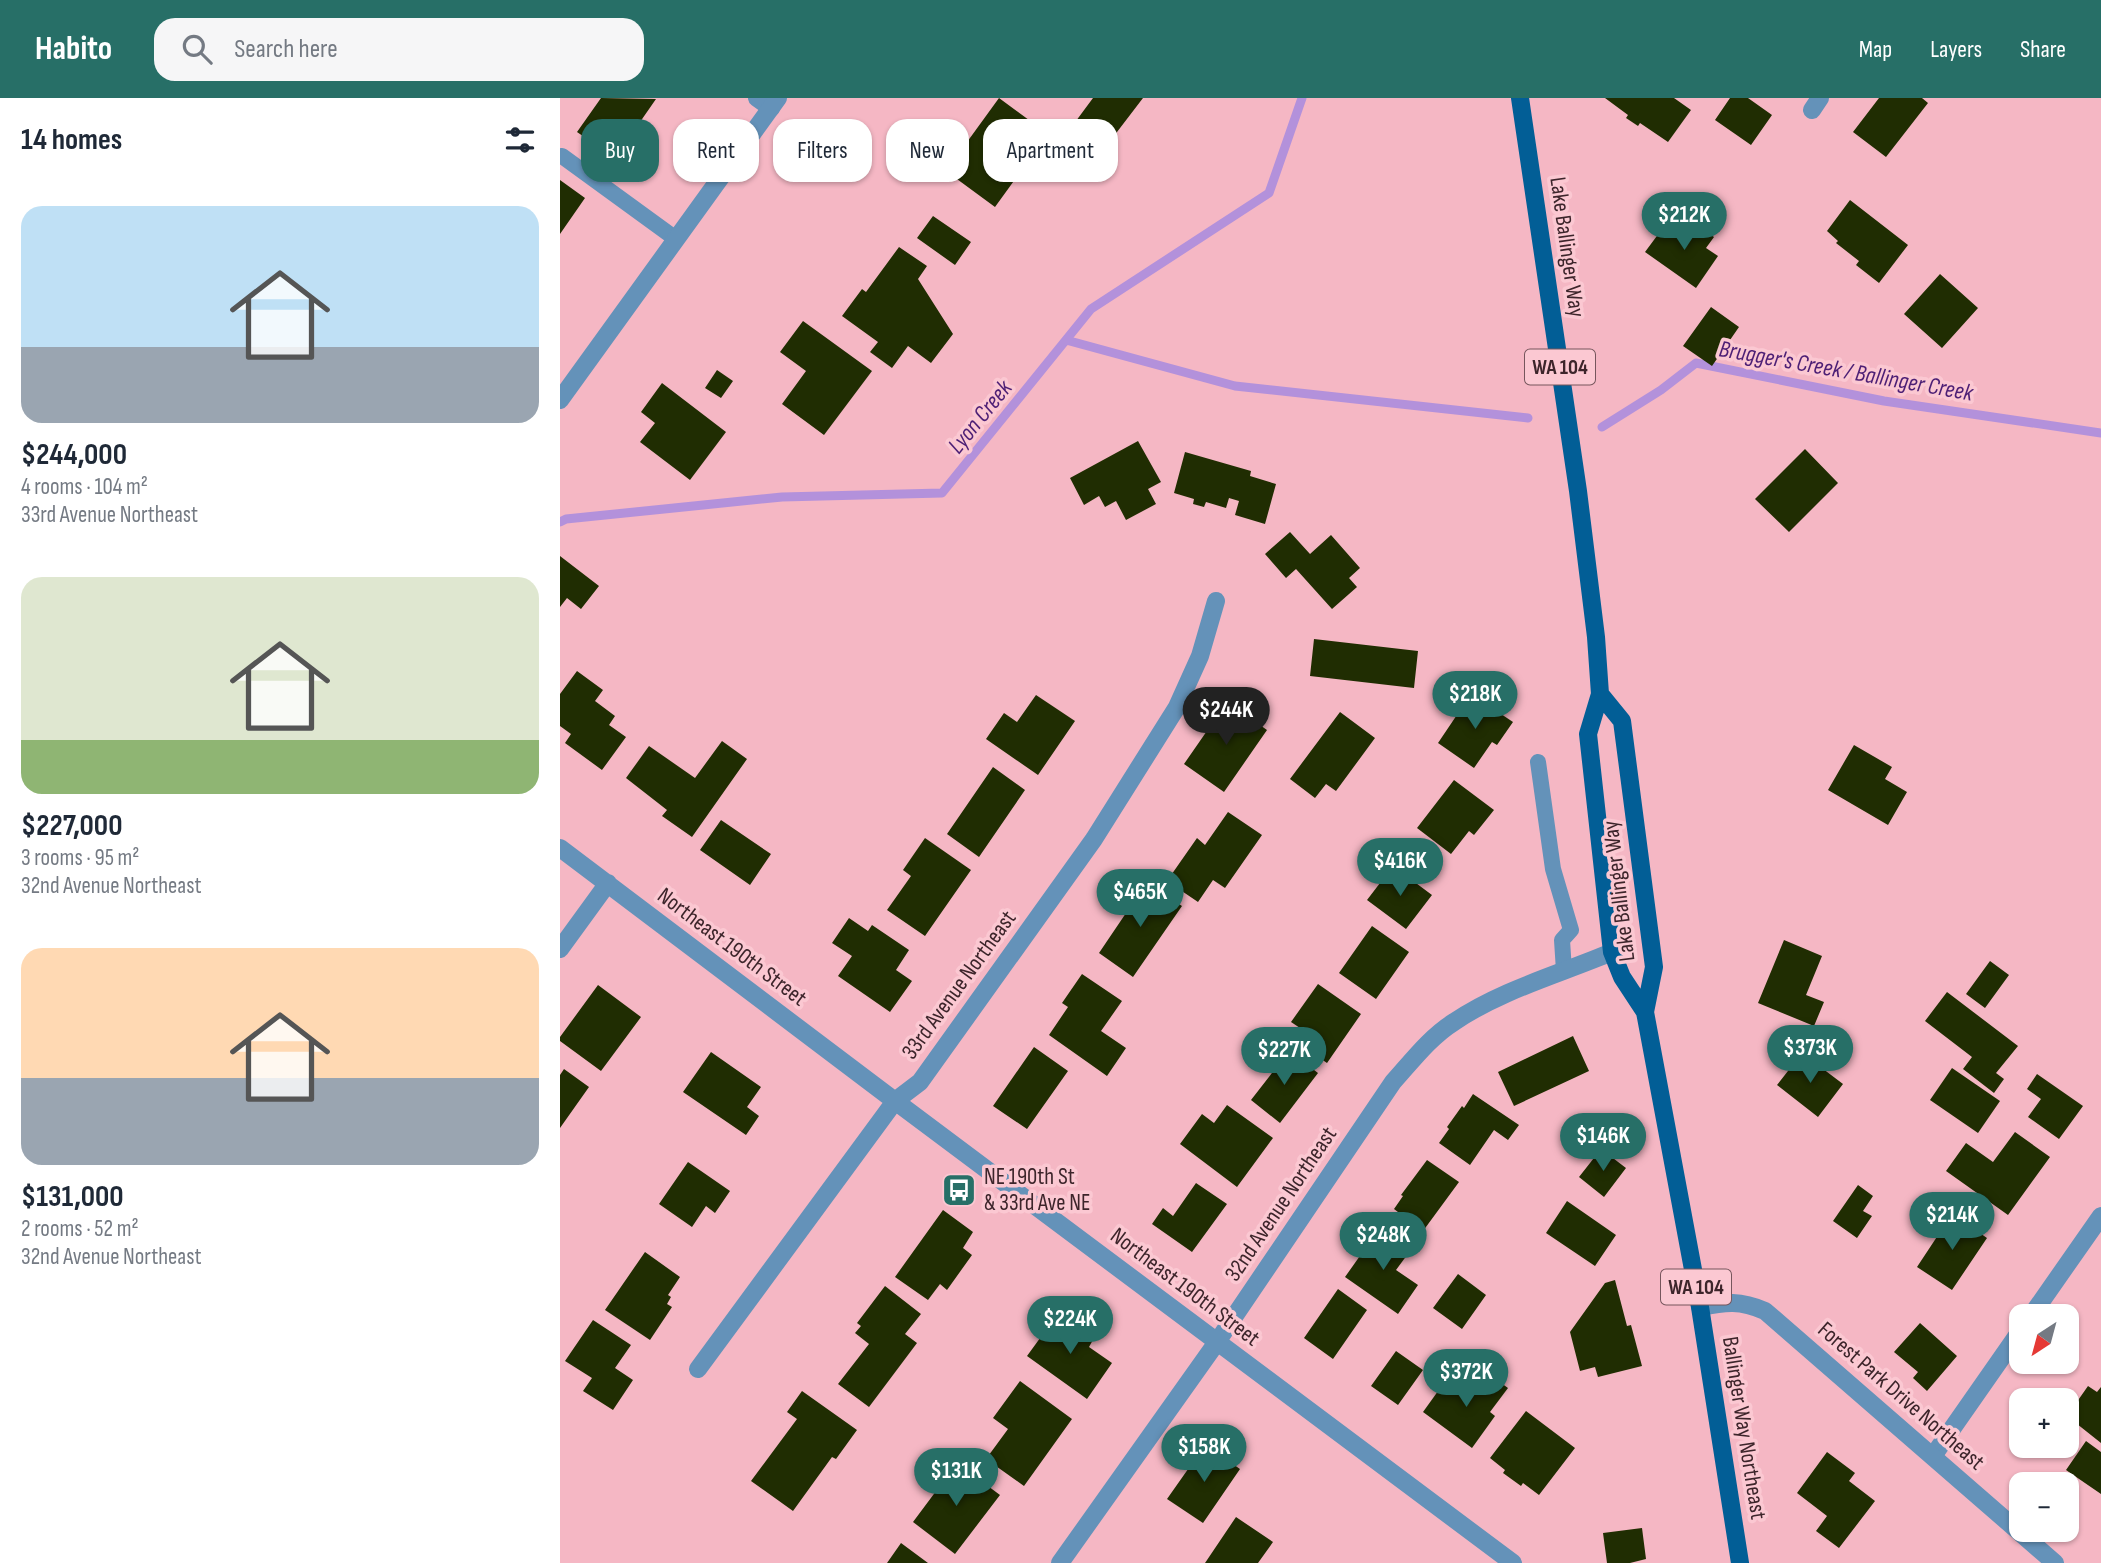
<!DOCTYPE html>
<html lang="en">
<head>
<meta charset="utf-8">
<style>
	:root { --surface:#fff; --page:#f6f6f7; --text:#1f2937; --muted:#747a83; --accent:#276f67 }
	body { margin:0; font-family:"Sofia Sans Condensed",sans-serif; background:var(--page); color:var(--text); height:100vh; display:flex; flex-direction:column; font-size:26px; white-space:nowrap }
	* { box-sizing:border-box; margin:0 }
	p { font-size:23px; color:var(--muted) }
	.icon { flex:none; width:38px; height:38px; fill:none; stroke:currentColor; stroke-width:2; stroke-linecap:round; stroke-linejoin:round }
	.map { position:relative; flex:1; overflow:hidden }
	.drawer { display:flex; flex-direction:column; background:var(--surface); width:560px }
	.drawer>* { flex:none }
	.top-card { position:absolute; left:21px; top:21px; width:665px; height:63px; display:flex; gap:14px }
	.needle { width:46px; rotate:216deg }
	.fabs { position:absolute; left:1449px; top:1206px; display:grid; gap:14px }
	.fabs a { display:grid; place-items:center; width:70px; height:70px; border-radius:14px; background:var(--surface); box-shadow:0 2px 5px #0004; font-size:35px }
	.price { position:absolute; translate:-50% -60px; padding:0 16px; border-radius:24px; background:var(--accent); color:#fff; font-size:23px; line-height:46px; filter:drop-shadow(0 2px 4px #0008) }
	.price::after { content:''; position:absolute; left:50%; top:42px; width:21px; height:16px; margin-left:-10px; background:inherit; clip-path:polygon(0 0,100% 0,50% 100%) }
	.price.active { background:#222; color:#fff }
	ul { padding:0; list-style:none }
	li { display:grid; align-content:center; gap:14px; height:371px; padding:0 21px }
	li span { display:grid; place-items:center; height:217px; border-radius:21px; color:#555 }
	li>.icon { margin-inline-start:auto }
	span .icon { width:126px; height:126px; fill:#fffc; stroke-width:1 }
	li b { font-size:30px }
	h2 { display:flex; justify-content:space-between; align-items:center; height:84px; padding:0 21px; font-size:30px }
	.chip { padding:0 24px; border-radius:21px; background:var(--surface); box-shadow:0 2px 5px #0004; font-size:24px; line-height:63px }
	.chip.active { background:var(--accent); color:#fff }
	header { display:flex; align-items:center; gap:42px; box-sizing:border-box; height:98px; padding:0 35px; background:var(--accent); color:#fff }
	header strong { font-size:33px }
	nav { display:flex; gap:38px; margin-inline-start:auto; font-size:24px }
	.search { width:490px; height:63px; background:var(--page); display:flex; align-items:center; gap:18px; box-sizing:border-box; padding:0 24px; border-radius:21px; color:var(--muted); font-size:26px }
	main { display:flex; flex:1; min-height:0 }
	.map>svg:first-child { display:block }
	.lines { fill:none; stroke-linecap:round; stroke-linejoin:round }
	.stream { stroke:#b391db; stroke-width:9 }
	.building { fill:#202d02 }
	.service { stroke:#6492b9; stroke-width:16 }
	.minor { stroke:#6492b9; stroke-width:18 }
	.tertiary { stroke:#6492b9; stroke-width:18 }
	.primary { stroke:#025e96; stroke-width:18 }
	.labels { text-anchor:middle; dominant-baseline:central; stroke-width:7; stroke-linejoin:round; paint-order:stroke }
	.shield { fill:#fbc8d2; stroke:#76565d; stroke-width:2 }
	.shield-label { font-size:21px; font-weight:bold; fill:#3d252b }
	.street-label { font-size:23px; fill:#3d252b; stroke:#fbc8d2 }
	.poi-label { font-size:23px; fill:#3d252b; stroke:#fbc8d2; text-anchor:start }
	.water-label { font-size:24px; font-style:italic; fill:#4d1f75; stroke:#fbc8d2 }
</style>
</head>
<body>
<header>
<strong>Habito</strong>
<div class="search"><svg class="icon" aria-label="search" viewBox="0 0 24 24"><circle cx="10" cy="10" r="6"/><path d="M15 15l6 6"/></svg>Search here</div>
<nav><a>Map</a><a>Layers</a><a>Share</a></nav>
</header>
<main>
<section class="drawer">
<h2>14 homes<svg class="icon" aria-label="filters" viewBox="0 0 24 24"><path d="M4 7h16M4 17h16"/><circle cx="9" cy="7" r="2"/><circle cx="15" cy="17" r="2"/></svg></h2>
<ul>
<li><span style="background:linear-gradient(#bfe0f5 65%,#9aa5b1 0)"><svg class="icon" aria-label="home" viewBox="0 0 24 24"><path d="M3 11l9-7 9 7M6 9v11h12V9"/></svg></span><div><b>$244,000</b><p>4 rooms · 104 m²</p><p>33rd Avenue Northeast</p></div></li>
<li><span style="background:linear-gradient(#dfe7d0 75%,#8fb573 0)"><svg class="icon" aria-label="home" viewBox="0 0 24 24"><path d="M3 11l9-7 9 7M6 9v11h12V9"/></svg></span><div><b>$227,000</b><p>3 rooms · 95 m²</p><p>32nd Avenue Northeast</p></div></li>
<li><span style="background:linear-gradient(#ffd9b3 60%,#9aa5b1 0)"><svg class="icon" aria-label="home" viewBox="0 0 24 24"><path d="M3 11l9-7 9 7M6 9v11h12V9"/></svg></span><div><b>$131,000</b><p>2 rooms · 52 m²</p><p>32nd Avenue Northeast</p></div></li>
</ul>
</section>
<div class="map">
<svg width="1541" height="1465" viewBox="0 0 1541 1465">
	<rect width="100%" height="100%" fill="#f5b7c4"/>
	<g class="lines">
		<!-- stream -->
		<path class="stream" d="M506,242L675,288L968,320
			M1042,329L1101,292L1136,265L1324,303L1541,335
			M0,424L6,421L222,399L382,395L531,211L709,95L742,0"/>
	</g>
	<!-- building -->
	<path class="building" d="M41,0L96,1L55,60L17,34Z
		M439,0L488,36L435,109L386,73Z
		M533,0H583L544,51L513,27Z
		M1045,0H1114L1131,12L1108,44L1080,25L1078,28L1066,20L1068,17Z
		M1170,0H1188L1212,17L1191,47L1155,22Z
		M1319,0H1362L1368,5L1326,59L1293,34Z
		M0,82L25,100L0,136Z
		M1290,102L1348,147L1319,185L1296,167L1299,163L1276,145L1278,143L1267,133Z
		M373,118L411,144L395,167L357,140Z
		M1108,123L1129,138L1136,126L1154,139L1146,150L1158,158L1136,190L1085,154Z
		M339,149L367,168L358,181L393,236L371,265L348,248L332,270L310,254L318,244L282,218L302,191L306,194Z
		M1380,176L1418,210L1382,250L1344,216Z
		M1151,209L1179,229L1152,268L1123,248Z
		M243,223L312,273L264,337L222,306L246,273L220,254Z
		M157,272L173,283L161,300L145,290Z
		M102,285L166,334L130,382L80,344L95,325L81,314Z
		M578,343L601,384L588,391L596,406L566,422L556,403L545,409L539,398L524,407L510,380Z
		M1245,351L1278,385L1229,434L1195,401Z
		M625,354L691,373L690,378L716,386L705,426L675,417L679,403L669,400L666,410L646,404L644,409L633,406L634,401L614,395Z
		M730,434L750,456L771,437L800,470L789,480L797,489L772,511L736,471L726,480L705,456Z
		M0,458L39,488L21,511L7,500L0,509Z
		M754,541L858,553L854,590L750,578Z
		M17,573L43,592L35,603L55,618L49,627L66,639L42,672L5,645L11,636L0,628V596Z
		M911,596L953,624L937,647L932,644L914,670L878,645Z
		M476,597L515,623L478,677L426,641L444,615L457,624Z
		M667,604L707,632L664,694L624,666Z
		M780,614L815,640L776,693L766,686L755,700L730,681Z
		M162,643L187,661L132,739L102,718L107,712L66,680L89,648L135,680Z
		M1294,647L1332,669L1325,681L1347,694L1328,727L1268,692Z
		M433,669L465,692L419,759L387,736Z
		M894,682L934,712L914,737L909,733L891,756L857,730Z
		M668,714L702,737L665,790L653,782L638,804L607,783L637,740L645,747Z
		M161,722L211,756L190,787L140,752Z
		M365,740L411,772L365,838L327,812L351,778L343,772Z
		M833,768L872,797L846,831L807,802Z
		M587,784L622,808L573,879L539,855Z
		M289,820L308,833L312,827L349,852L336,872L352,883L330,914L278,878L292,858L272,845Z
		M812,828L849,854L816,901L779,875Z
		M1224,842L1262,858L1246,897L1264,904L1254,928L1198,905Z
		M1430,863L1449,877L1425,910L1406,896Z
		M522,876L562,903L541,933L566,950L547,978L489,937L508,909L502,905Z
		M758,886L801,916L767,965L735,943L743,932L731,924Z
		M38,887L81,919L41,973L0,943V939Z
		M1387,894L1458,948L1436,975L1444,981L1434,995L1403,971L1412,959L1365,923Z
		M1013,938L1029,973L954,1008L938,974Z
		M474,949L508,973L467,1031L433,1008Z
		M729,953L758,975L720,1025L691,1002Z
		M151,954L201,989L187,1009L199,1018L186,1037L123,994Z
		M1242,955L1283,986L1258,1019L1217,987Z
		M1392,970L1440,1003L1418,1035L1370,1002Z
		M4,971L29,989L0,1030V977Z
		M1477,976L1523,1008L1499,1041L1468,1019L1481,1001L1467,991Z
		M913,996L959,1027L948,1042L934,1032L910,1067L879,1045L889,1031L887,1029L902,1008L904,1010Z
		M667,1007L713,1040L677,1089L620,1046L642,1016L654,1025Z
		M1455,1034L1490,1059L1448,1117L1386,1073L1406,1045L1433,1064Z
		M1041,1051L1066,1070L1044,1099L1019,1079Z
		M867,1062L899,1084L863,1133L834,1111L843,1098L841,1097Z
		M128,1064L170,1093L155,1115L146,1108L132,1129L99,1106Z
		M636,1085L667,1106L632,1154L592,1126L603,1110L613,1118Z
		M1298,1087L1313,1098L1303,1113L1312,1118L1297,1140L1273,1123Z
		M1007,1103L1056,1137L1035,1168L986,1135Z
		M383,1112L413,1134L403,1150L412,1157L387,1192L380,1186L368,1202L335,1179Z
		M1392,1116L1427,1140L1392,1192L1357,1169Z
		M819,1131L850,1153L836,1172L858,1187L838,1216L785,1179Z
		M85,1154L120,1179L108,1197L111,1199L107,1206L112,1209L90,1242L45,1212Z
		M898,1176L926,1197L902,1231L873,1210Z
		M1055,1182L1067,1228L1071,1227L1082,1268L1038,1279L1035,1269L1020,1273L1010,1234L1045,1185Z
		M325,1188L361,1216L345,1236L357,1245L309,1309L278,1286L309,1246L295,1235L301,1228L297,1225Z
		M778,1191L807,1212L773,1261L744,1240Z
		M499,1214L534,1240L529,1249L552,1265L527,1301L467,1258Z
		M33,1222L71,1247L55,1270L73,1282L53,1312L23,1293L32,1280L5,1263Z
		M1360,1225L1397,1258L1367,1293L1353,1280L1358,1274L1334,1254Z
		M836,1253L863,1272L838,1307L811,1288Z
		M927,1275L948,1290L930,1314L935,1318L912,1350L863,1314L886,1282L908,1299Z
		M460,1283L512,1321L464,1388L426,1361L448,1331L433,1320Z
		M1528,1288L1537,1294L1541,1289V1345L1507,1318Z
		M242,1293L297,1332L276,1361L272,1359L233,1413L191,1383L237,1321L227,1314Z
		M966,1313L1015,1350L979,1397L963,1385L961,1388L943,1375L945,1372L930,1360Z
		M1526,1343L1541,1354V1396L1506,1372Z
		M645,1347L680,1371L643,1425L607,1401Z
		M1267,1354L1295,1375L1289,1383L1315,1403L1279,1450L1256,1433L1267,1418L1237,1395Z
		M397,1365L440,1397L395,1456L353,1424Z
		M676,1419L713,1444L698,1465H645Z
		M1082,1430L1086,1461L1070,1465H1047L1043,1435Z
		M341,1445L368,1465H327Z"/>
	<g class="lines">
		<!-- service -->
		<path class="service" d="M2,58L116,141
			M978,664L993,771L1011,832L1002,842L1004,873"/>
		<!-- minor -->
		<path class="minor" d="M197,0L211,10
			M1252,12L1260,0
			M0,750L335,1003L953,1465
			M0,851L48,785
			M1471,1218L1541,1118
			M138,1271L335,1003L360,984L534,741L617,609L640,558L656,503
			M1373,1358L1461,1232
			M500,1465L657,1244L833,984C852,963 870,939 894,924C941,892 1000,876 1052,854"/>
		<!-- tertiary -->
		<path class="tertiary" d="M0,302L218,0
			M1140,1209C1166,1204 1180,1202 1205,1213L1495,1465"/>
		<!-- primary -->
		<path class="primary" d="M960,0L1018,393L1036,539L1040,596L1028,636L1052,854L1062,879L1085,914
			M1040,596L1062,623L1094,869L1085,914L1140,1209L1180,1465"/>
	</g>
	<!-- icons -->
	<defs>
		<g id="bus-square" transform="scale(1.75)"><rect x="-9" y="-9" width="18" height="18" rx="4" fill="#276f67" stroke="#fbc8d2"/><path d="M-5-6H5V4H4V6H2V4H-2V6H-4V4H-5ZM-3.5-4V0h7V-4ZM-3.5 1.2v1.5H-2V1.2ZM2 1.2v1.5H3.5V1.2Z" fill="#fff"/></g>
	</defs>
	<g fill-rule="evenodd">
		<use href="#bus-square" x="399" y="1092"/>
	</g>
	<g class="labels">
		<!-- shield labels -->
		<g class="shield">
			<rect x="965" y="251.5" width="70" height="35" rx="5"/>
			<rect x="1101" y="1171.5" width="70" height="35" rx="5"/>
		</g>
		<g class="shield-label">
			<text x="1000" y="269">WA 104</text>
			<text x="1136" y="1189">WA 104</text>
		</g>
		<!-- street labels -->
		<g class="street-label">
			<text transform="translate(1007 149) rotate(82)">Lake Ballinger Way</text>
			<text transform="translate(1059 793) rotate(-97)">Lake Ballinger Way</text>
			<text transform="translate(172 849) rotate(37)">Northeast 190th Street</text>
			<text transform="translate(399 887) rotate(-54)">33rd Avenue Northeast</text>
			<text transform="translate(721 1106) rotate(-56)">32nd Avenue Northeast</text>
			<text transform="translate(625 1189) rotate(37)">Northeast 190th Street</text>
			<text transform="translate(1341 1298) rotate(41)">Forest Park Drive Northeast</text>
			<text transform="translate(1184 1330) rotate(81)">Ballinger Way Northeast</text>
		</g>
		<!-- poi labels -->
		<g class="poi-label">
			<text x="424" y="1079">NE 190th St<tspan x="424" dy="26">&amp; 33rd Ave NE</tspan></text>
		</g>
		<!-- water labels -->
		<g class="water-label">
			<text transform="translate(1286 273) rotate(10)">Brugger's Creek / Ballinger Creek</text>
			<text transform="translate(420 319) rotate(-51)">Lyon Creek</text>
		</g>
	</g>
</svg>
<div class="fabs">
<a><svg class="needle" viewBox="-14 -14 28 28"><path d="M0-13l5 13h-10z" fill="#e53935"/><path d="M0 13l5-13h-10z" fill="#747a83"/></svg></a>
<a>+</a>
<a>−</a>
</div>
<b class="price" style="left:1124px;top:154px">$212K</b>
<b class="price" style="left:915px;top:633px">$218K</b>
<b class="price active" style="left:666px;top:649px">$244K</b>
<b class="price" style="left:840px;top:800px">$416K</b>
<b class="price" style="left:580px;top:831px">$465K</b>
<b class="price" style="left:1250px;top:987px">$373K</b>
<b class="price" style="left:724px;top:989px">$227K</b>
<b class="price" style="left:1043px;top:1075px">$146K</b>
<b class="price" style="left:1392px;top:1154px">$214K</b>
<b class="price" style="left:823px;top:1174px">$248K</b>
<b class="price" style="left:510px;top:1258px">$224K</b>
<b class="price" style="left:906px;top:1311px">$372K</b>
<b class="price" style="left:644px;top:1386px">$158K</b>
<b class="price" style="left:396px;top:1410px">$131K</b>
<div class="top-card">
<a class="chip active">Buy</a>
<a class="chip">Rent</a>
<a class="chip">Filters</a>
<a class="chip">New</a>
<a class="chip">Apartment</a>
</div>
</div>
</main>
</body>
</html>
